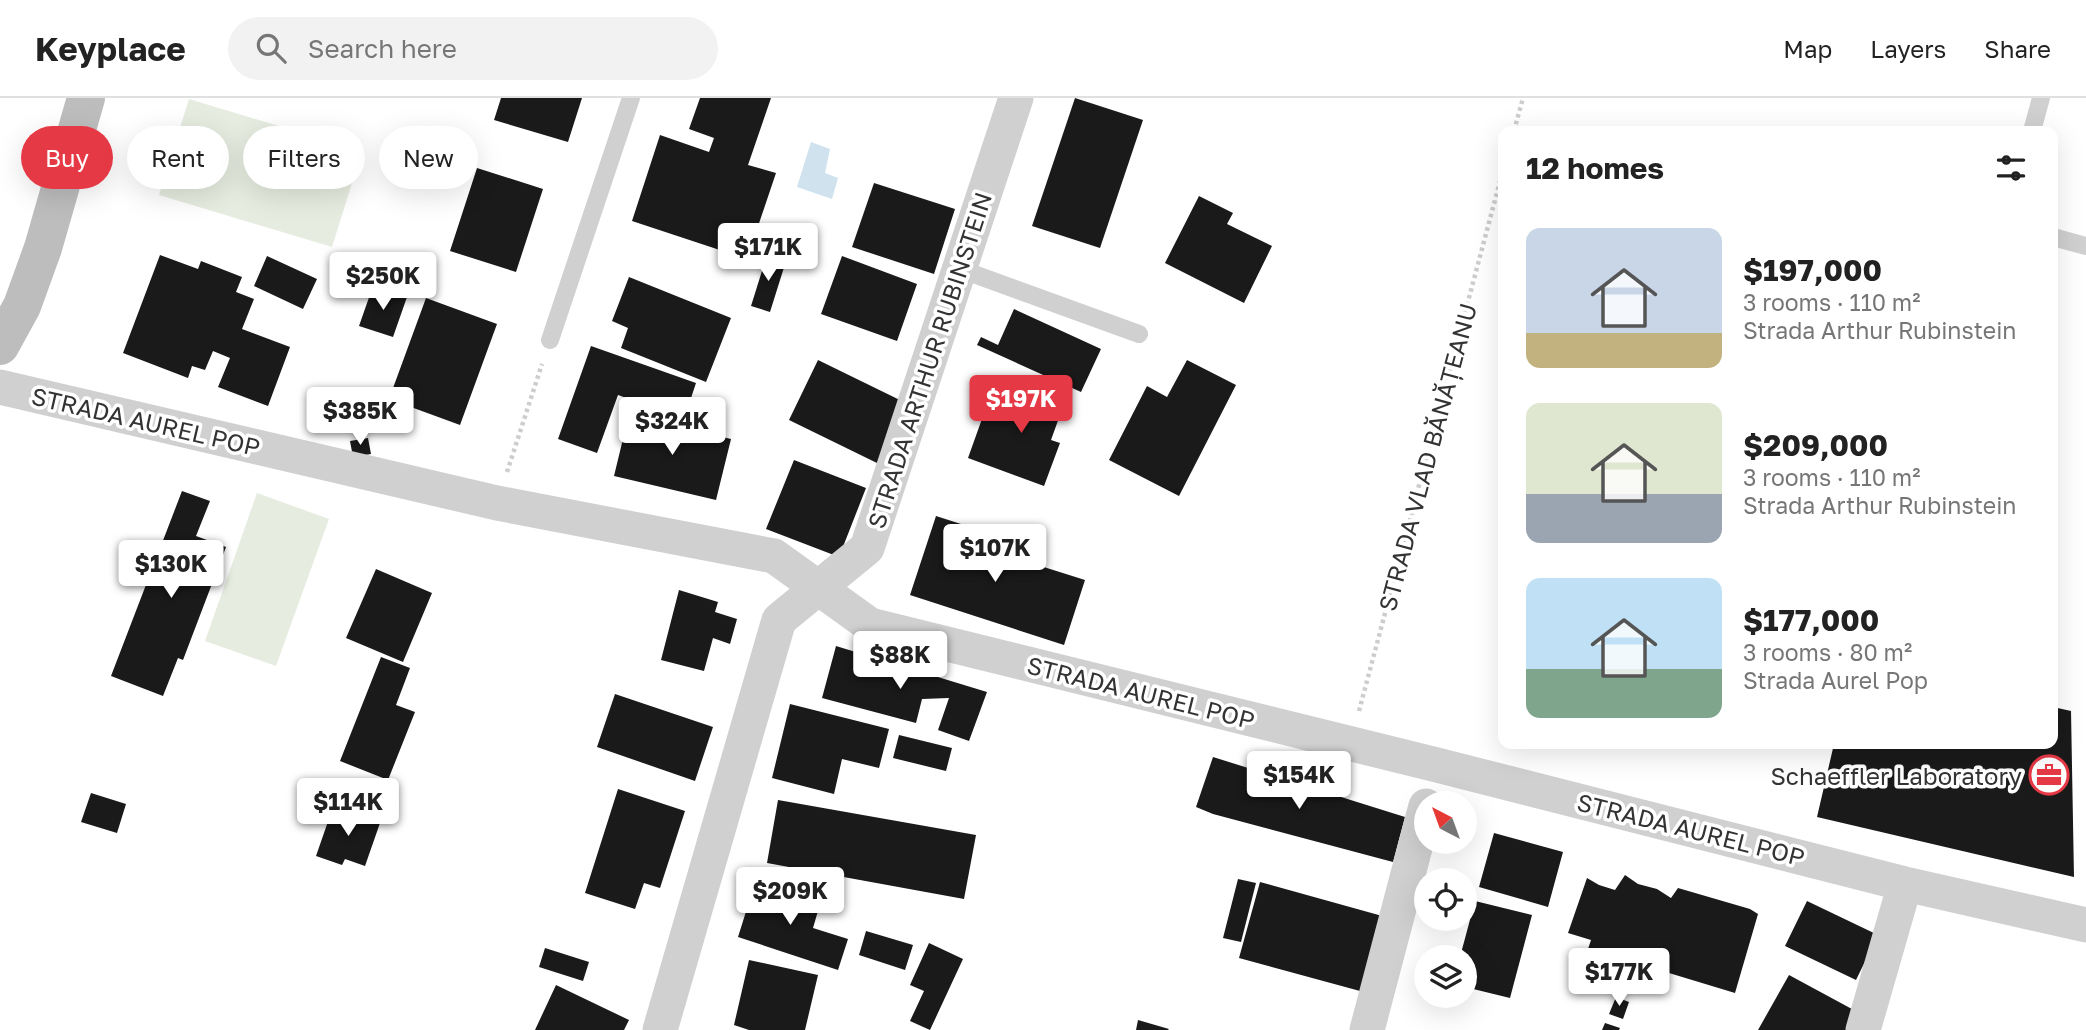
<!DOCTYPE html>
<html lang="en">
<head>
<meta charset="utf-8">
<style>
	:root { --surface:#fff; --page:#f2f2f2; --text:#222; --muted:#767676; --line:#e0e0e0; --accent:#e63946 }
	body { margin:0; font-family:"Golos Text",sans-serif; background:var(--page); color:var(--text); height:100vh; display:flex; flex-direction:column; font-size:26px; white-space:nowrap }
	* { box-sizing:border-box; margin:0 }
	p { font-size:23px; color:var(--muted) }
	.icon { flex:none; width:38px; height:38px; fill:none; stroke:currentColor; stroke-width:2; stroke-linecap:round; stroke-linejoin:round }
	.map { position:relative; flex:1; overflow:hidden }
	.sheet { position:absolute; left:1498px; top:28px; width:560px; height:623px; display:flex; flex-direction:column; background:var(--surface); border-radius:14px; box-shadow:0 7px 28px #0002 }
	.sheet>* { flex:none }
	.top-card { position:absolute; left:21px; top:28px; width:665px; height:63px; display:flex; gap:14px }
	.needle { width:46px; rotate:319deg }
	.controls { position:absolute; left:1414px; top:693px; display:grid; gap:14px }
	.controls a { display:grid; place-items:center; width:63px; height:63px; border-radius:50%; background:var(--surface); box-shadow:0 7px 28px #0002; font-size:35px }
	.price { position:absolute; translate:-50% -60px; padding:0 16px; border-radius:7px; background:#fff; color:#222; font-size:23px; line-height:46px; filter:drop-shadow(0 2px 4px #0008) }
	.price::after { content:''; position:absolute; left:50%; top:42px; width:21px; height:16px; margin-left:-10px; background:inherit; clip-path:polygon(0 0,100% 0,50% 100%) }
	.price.active { background:var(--accent); color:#fff }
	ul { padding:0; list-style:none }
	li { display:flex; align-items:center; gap:21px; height:175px; padding:0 28px }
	li span { display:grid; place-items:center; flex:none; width:196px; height:140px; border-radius:14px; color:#555 }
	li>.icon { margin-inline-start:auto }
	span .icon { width:84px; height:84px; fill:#fffc; stroke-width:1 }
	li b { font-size:30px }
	h2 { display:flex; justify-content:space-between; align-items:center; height:84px; padding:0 28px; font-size:30px }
	.tag { padding:0 24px; border-radius:32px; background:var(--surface); box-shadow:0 7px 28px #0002; font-size:24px; line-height:63px }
	.tag.active { background:var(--accent); color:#fff }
	header { display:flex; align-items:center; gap:42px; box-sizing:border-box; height:98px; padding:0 35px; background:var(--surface); border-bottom:2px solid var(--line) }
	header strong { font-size:33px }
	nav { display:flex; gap:38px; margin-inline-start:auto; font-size:24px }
	.search { width:490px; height:63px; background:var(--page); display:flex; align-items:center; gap:18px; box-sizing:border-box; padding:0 24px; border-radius:38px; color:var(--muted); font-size:26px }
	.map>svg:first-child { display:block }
	.green { fill:#e6ecdf }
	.water { fill:#cfe2ee }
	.building { fill:#1a1a1a }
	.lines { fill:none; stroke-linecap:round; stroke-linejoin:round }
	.path { stroke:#cdcdcd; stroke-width:4.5; stroke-dasharray:3.5 3.5; stroke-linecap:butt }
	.lane { stroke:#d0d0d0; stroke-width:18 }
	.street { stroke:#d0d0d0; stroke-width:35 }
	.secondary { stroke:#bdbdbd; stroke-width:38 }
	.labels { text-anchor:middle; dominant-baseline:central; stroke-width:7; stroke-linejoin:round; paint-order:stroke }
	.street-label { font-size:24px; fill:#333; stroke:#fff }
	.poi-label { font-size:24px; fill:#333; stroke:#fff; text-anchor:end }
</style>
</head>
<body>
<header>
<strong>Keyplace</strong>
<div class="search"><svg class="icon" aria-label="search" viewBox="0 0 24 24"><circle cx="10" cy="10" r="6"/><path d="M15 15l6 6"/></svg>Search here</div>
<nav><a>Map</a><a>Layers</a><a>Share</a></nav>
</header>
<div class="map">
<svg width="2086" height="932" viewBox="0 0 2086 932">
	<rect width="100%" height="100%" fill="#fff"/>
	<!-- green -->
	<path class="green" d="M189,1L362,53L332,149L159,97Z
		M257,395L329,421L276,568L205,543Z"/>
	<!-- water -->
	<path class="water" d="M811,44L830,51L825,75L838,80L832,101L797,89Z"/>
	<!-- building -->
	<path class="building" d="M501,0H582L568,44L494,22Z
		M700,0H771L748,67L776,75L747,161L632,123L660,37L709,54L714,40L689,31Z
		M1075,0L1143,22L1100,150L1032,128Z
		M477,70L543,91L516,174L450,153Z
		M874,85L955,111L934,176L852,149Z
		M1199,98L1233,115L1227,126L1272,148L1244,205L1165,165Z
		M160,157L198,171L201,163L242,179L236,194L254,201L242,231L290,249L268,308L218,289L230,260L213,253L205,272L192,268L188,280L123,255Z
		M767,157L786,163L770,214L751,208Z
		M267,158L317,181L303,211L254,188Z
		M842,158L917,186L897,243L821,216Z
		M629,179L731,220L706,284L621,250L628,230L612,223Z
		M373,188L407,199L393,239L359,228Z
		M426,200L497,226L460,327L389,301Z
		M1014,211L1101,251L1081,294L977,247L981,239L998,247Z
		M591,248L696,285L684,321L618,297L597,355L558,341Z
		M818,262L908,306L879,366L789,322Z
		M1187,262L1236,287L1179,398L1109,362L1147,288L1167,299Z
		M1011,283L1065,303L1051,342L1060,345L1044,388L968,360L983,318L996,323Z
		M629,316L731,341L716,402L614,378Z
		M368,340L371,356L353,359L350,343Z
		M794,362L866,390L839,459L766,431Z
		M182,393L210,403L196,438L226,449L183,562L178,560L163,598L111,578Z
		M936,418L989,435L984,450L1085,482L1064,547L910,497Z
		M376,471L432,495L403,564L346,540Z
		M679,492L718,504L715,514L737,521L730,546L713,540L704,573L661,562Z
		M836,548L987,594L969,643L938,632L949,600L922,601L916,625L822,600Z
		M381,559L410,570L396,607L415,614L388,682L340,663Z
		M615,596L713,629L695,683L597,649Z
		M790,606L889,631L879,670L842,661L834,696L772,680Z
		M2053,609L2071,613L2074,779L1817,719L1834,646H2053Z
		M899,637L952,650L946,673L893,660Z
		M1213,659L1405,719L1393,764L1213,716L1196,709Z
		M618,691L685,713L660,790L644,785L635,811L585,795Z
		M91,695L126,706L117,735L81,724Z
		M778,702L976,737L964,801L767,765Z
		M333,709L380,725L365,768L345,761L342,767L316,758Z
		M1494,735L1563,754L1548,809L1479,789Z
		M1625,777L1638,786L1657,791L1671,800L1678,790L1750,811L1758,816L1735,895L1636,865L1627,879L1587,854L1591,842L1568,835L1587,780L1599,787L1615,792Z
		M1238,781L1256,785L1241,844L1223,840Z
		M1260,784L1393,821L1371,896L1239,860Z
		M755,785L820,806L813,830L848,841L838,872L738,839Z
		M1475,803L1532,817L1510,900L1465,889V859H1460Z
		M1807,803L1878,837L1856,882L1785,848Z
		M866,833L913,847L905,872L859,857Z
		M929,845L963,861L930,932L910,923L924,893L910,887Z
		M545,850L589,864L583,883L539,869Z
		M749,862L818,877L805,932H749L734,927Z
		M1789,877L1863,917L1854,932H1758Z
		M556,887L629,922L624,932H535Z
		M1616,899L1629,904L1623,921L1609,916Z
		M1138,922L1169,931L1168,932H1136Z
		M1605,925L1620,930L1619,932H1602Z"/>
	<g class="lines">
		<!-- path -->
		<path class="path" d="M1514,33L1523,0
			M507,374L542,266
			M1359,613L1503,72"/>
		<!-- lane -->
		<path class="lane" d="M2032,33L2041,0
			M2053,139L2086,148
			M960,171L1139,236
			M550,242L631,0"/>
		<!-- street -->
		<path class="street" d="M0,289L497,405L774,458L870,527L1437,667L1905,786L2086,827
			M660,932L779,522L867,450L1016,0
			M1367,932L1426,708
			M1863,932L1905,786"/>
		<!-- secondary -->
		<path class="secondary" d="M0,248L22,208L43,150L86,0"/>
	</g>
	<!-- icons -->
	<defs>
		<g id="office-ring" transform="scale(2.0125)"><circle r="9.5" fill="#fff" stroke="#e63946" stroke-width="1.5"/><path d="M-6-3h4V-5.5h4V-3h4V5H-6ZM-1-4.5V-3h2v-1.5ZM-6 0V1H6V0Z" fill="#e63946"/></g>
	</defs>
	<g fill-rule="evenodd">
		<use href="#office-ring" x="2049" y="677"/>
	</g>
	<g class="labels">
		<!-- street labels -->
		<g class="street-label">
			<text transform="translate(929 262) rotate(-72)">STRADA ARTHUR RUBINSTEIN</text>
			<text transform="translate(146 323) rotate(13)">STRADA AUREL POP</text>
			<text transform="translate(1427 359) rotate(-75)">STRADA VLAD BĂNĂȚEANU</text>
			<text transform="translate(1141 594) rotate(14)">STRADA AUREL POP</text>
			<text transform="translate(1691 731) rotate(14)">STRADA AUREL POP</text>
		</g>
		<!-- poi labels -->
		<g class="poi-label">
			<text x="2022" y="677">Schaeffler Laboratory</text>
		</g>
	</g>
</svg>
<div class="controls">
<a><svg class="needle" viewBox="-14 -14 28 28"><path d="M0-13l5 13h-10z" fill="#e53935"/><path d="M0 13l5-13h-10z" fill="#767676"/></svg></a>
<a><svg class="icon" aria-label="locate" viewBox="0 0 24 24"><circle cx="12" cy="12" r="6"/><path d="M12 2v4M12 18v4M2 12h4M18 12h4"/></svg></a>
<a><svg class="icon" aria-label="layers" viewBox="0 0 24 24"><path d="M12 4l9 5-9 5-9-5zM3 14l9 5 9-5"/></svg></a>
</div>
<b class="price" style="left:768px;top:185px">$171K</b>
<b class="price" style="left:383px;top:214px">$250K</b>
<b class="price active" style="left:1021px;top:337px">$197K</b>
<b class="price" style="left:360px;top:349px">$385K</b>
<b class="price" style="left:672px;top:359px">$324K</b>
<b class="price" style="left:995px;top:486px">$107K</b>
<b class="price" style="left:171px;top:502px">$130K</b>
<b class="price" style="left:900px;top:593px">$88K</b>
<b class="price" style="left:1299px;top:713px">$154K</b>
<b class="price" style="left:348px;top:740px">$114K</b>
<b class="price" style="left:790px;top:829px">$209K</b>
<b class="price" style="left:1619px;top:910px">$177K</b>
<div class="top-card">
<a class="tag active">Buy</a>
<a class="tag">Rent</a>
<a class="tag">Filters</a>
<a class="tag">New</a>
</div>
<section class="sheet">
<h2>12 homes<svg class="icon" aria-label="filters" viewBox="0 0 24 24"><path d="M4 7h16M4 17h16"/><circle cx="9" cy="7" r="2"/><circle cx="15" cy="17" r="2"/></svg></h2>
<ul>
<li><span style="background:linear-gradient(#c9d6e8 75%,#c2b280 0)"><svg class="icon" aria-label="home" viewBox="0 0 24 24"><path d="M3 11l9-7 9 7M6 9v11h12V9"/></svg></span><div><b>$197,000</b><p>3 rooms · 110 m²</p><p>Strada Arthur Rubinstein</p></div></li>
<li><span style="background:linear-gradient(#dfe7d0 65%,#9aa5b1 0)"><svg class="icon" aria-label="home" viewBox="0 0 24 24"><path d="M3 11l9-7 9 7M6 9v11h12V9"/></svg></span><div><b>$209,000</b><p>3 rooms · 110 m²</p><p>Strada Arthur Rubinstein</p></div></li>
<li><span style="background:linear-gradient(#bfe0f5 65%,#7fa58c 0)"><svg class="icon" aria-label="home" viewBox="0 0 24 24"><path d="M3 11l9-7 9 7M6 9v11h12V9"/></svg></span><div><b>$177,000</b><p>3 rooms · 80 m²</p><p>Strada Aurel Pop</p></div></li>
</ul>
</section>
</div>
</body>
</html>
